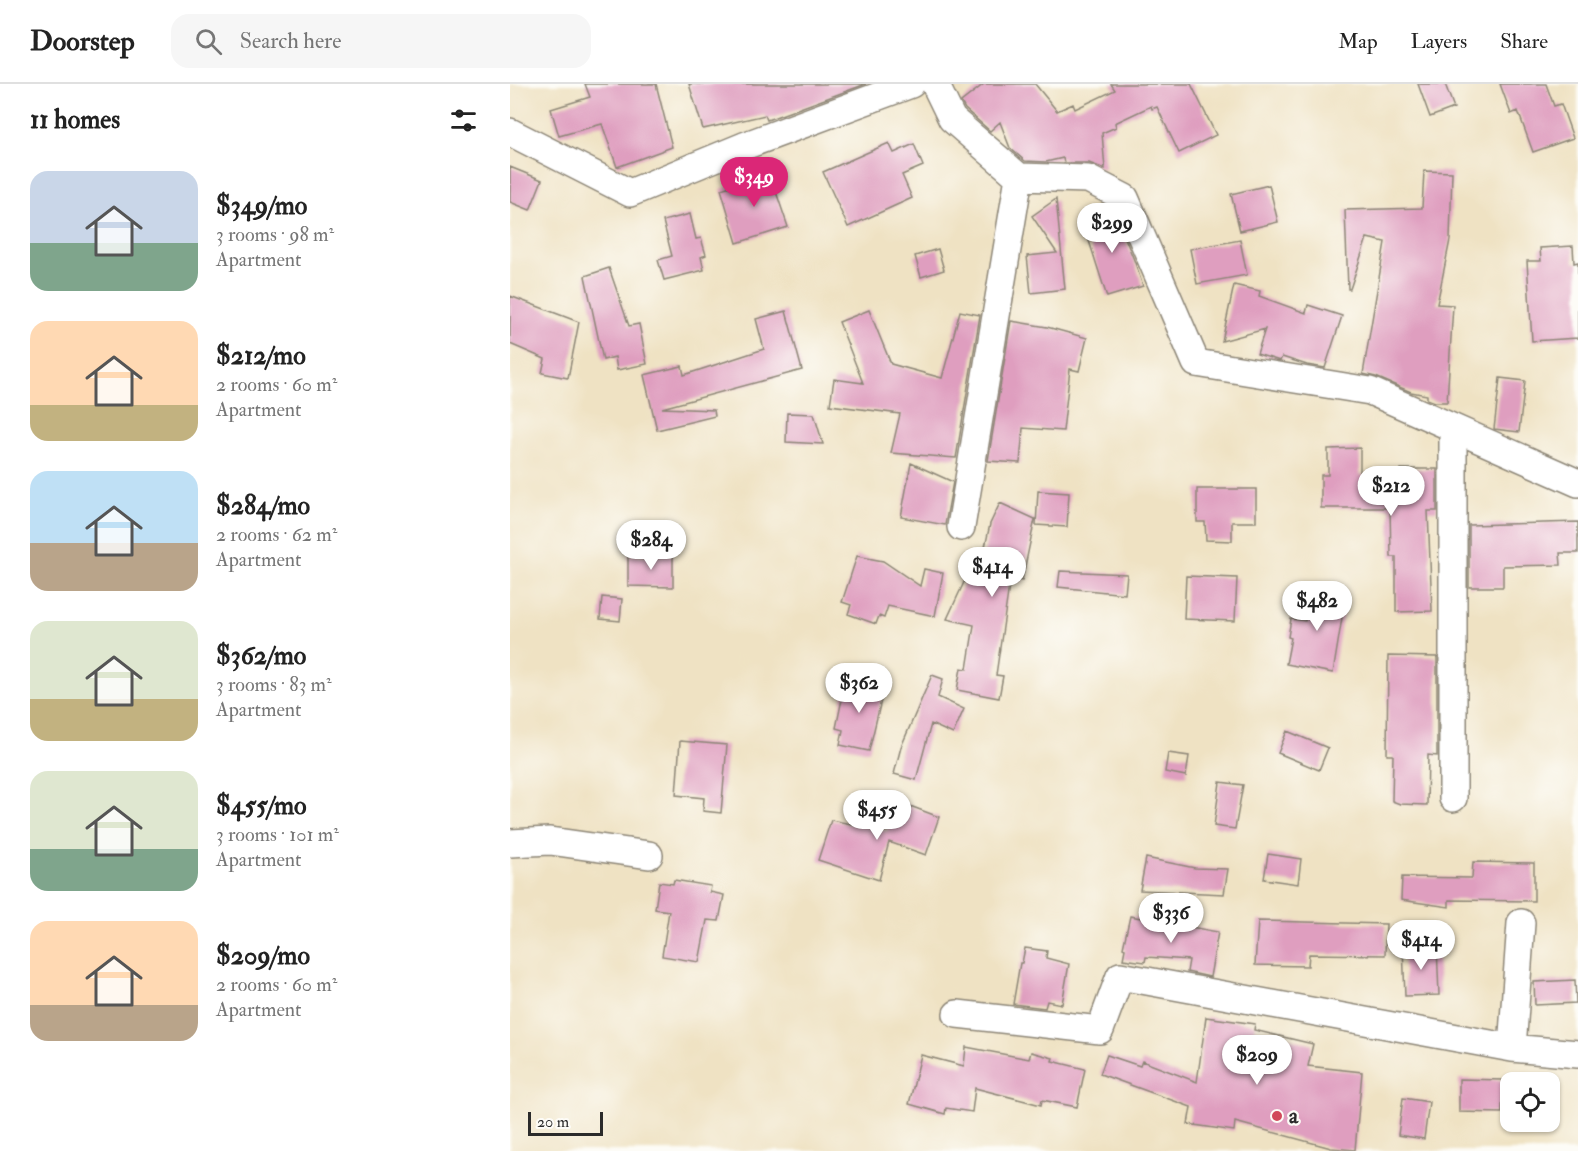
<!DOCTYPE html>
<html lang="en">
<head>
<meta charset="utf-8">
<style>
	:root { --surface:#fff; --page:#f6f6f6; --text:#222; --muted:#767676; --line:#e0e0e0; --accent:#db2777 }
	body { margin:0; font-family:"IM FELL Double Pica",serif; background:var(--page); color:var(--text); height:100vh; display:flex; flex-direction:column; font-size:22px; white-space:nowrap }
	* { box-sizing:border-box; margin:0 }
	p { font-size:20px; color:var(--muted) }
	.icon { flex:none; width:33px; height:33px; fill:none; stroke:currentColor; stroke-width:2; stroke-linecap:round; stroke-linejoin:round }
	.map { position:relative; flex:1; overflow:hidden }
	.sheet { display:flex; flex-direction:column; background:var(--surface); width:510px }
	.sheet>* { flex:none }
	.fabs { position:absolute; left:990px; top:988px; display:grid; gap:12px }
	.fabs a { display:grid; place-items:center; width:60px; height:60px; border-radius:12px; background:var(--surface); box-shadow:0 2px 4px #0004; font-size:30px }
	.scale { position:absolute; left:18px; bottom:15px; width:75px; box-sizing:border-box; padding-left:6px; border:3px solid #2b2b2b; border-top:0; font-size:16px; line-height:21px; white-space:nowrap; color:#2b2b2b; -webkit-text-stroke:4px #fdfcf7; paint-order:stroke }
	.price { position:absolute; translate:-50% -51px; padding:0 14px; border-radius:21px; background:#fff; color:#222; font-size:20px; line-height:39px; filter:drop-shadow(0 2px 3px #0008) }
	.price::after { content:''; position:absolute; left:50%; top:36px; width:18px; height:14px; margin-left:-9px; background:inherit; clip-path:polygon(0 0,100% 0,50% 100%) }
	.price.current { background:var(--accent); color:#fff }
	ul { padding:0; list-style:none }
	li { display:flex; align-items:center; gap:18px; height:150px; padding:0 30px }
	li span { display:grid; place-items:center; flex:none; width:168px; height:120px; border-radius:18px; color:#555 }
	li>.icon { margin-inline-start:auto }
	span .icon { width:72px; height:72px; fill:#fffc; stroke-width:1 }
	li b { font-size:26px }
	h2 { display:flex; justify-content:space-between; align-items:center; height:72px; padding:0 30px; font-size:26px }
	header { display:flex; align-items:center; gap:36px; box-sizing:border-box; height:84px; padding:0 30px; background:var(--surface); border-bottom:2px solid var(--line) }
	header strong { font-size:28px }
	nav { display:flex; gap:33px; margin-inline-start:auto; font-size:21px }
	.search { width:420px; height:54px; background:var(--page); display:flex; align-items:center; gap:15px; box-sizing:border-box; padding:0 21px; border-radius:18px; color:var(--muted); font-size:22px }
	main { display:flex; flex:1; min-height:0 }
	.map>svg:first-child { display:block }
	.building { fill:#df9ebf }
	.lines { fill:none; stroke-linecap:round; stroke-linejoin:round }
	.minor-casing { stroke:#8d8677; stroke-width:30 }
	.minor { stroke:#fff; stroke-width:27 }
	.poi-dot { fill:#d1495b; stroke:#fdfcf7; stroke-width:2 }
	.labels { text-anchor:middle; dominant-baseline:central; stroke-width:4.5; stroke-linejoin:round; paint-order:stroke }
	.poi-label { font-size:22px; font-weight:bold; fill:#2b2b2b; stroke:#fdfcf7; text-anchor:start }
</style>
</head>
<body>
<header>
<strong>Doorstep</strong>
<div class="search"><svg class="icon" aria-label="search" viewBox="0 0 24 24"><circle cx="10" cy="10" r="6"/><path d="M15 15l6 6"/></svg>Search here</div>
<nav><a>Map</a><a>Layers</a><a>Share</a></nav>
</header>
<main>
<section class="sheet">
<h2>11 homes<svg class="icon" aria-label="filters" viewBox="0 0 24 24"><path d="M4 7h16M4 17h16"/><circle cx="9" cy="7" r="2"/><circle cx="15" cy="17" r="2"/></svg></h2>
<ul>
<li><span style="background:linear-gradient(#c9d6e8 60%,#7fa58c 0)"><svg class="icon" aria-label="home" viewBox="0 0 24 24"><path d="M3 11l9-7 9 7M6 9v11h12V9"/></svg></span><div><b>$349/mo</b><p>3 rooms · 98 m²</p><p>Apartment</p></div></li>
<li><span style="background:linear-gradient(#ffd9b3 70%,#c2b280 0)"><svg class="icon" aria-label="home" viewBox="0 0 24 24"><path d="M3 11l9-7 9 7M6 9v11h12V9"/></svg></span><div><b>$212/mo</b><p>2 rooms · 60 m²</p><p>Apartment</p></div></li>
<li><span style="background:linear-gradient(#bfe0f5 60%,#b9a48a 0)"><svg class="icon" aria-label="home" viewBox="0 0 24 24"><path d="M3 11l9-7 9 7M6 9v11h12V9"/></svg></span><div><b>$284/mo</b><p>2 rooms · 62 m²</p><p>Apartment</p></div></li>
<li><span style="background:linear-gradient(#dfe7d0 65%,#c2b280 0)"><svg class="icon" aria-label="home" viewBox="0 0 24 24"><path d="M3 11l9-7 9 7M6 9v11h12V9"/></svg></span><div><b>$362/mo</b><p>3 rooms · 83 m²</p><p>Apartment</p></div></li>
<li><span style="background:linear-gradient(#dfe7d0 65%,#7fa58c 0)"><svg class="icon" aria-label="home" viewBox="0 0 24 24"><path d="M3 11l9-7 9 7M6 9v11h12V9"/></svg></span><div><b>$455/mo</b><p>3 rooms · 101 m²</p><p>Apartment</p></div></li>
<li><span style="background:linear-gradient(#ffd9b3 70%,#b9a48a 0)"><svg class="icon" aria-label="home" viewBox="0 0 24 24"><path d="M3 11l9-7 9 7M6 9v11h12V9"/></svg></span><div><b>$209/mo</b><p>2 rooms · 60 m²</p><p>Apartment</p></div></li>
</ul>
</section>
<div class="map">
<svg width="1068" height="1067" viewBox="0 0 1068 1067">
	<rect width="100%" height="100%" fill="#fdfcf7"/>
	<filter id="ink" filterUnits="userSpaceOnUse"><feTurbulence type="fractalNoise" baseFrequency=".0167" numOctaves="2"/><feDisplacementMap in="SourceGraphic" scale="12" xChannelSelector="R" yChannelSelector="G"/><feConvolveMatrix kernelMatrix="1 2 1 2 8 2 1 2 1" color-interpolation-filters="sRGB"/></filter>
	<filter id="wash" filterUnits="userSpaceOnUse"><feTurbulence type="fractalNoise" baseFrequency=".008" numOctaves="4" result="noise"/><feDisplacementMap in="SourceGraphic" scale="24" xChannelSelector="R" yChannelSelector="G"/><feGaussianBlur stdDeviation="1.35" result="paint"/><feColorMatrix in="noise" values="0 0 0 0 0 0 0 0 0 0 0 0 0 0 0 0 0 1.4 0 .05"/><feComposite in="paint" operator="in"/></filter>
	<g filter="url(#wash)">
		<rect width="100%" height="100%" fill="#efe2c3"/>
		<g id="blocks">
			<!-- building -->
			<path class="building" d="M75,0H146L162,63L107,83L92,40L49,52L41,25L80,13Z
				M179,0H356L257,36L255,31L193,45Z
				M474,0H525L547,27L563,20L565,25L605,6L601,0H681L706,51L669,69L647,23L642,25L641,22L605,39L606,43L592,49L595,85L579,79H554L553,74L536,78L515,77L500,64L490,38L480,47L455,25L451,18Z
				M908,0H935L944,24L920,33Z
				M990,0H1036L1044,22L1051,20L1063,54L1023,68L1008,27L1001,30Z
				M379,59L384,69L404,60L413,82L392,91L402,114L338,143L313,88Z
				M0,83L32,96L20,126L0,118Z
				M914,87L942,88L940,156L927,220L943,221L937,318H925L917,315V311L901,308L866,293L853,290L875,158L857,154L840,205H838L835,126L912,124Z
				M260,90L278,143L227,159L211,105Z
				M759,101L768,138L730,147L721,110Z
				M546,115L555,205L521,209L517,172L547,169L522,132Z
				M600,124L603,125L624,176L633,202L597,213L573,138Z
				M180,130L186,155L191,154L196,171L191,173L194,186L154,196L148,176L162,172L153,137Z
				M730,156L737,191L687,200L680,165Z
				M1063,162L1064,179L1068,178V254L1022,257L1017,177H1031L1030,164Z
				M428,165L434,186L411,193L405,172Z
				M99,184L119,242L129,240L137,280L107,286L105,273L93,276L75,192Z
				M724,201L750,207L749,212L796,229L798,221L832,232L815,284L797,281L772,273L770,277L747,270L755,245L712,257Z
				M0,212L69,238L58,294L32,289L35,275L0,260Z
				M359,226L381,280L432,294L450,227L470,231L446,374L381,369L390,330L320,321L324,295L353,299L329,238Z
				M276,227L292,286L152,324L204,326L205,332L147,346L134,291L172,282L174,291L254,265L246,235Z
				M501,237L537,243L577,254L569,287L560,285L553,347L513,344L510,379L478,377Z
				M990,294L1015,297L1009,348L984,345Z
				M277,329L304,330L313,360L276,358Z
				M850,364V391L891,390V385H927V427H918L922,527L886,528V473H881L880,424H811V391H818V365Z
				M401,379L443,398L435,441L391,433Z
				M687,405H746V438H722V457L696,456L695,438H687Z
				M528,407L559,409L557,443L526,441Z
				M490,419L525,435L512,497L500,495L486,591L493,592L489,614L447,606L451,584L457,585L464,541L437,535L456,494L468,496L480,440Z
				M1068,438V469H1050L1051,481L993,482V503H959V441Z
				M118,471H163V503L118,502Z
				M347,472L373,477L410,502L414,485L433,489L425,532L378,522L374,534L369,532L366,540L338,530L341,521L332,518Z
				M550,487L617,490L615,510L548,503Z
				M676,492L727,494L725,537L674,535Z
				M801,503L836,509L823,589L776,580L781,554L778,553L781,535L795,537Z
				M92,513L112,515L110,537L90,535Z
				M878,572L927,573V672L918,671L917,721L890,720L882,717L883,671H877Z
				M422,591L433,595L428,613L454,625L443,650L421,640L406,696L384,690L391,663Z
				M336,596L374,604L359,667L330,661L333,646L326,644Z
				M777,647L818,664L809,686L768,669Z
				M170,657L217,661L211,729L193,727L194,714L166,711Z
				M658,669L679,672L676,692L655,688Z
				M710,698L733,701L725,745L704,742Z
				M387,717L429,733L416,771L379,758L369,796L308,776L321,736L377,747Z
				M758,770L791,775L788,800L754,795Z
				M636,774L685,784L718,785L714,810L630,806Z
				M963,778L1024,779V817L939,816V823L891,816L892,793L962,794Z
				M164,796L201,802L200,808L214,811L209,837L197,836L189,878L152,872L159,827L145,825L149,798L163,800Z
				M620,832L708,848L700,893L677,888L679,876L636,873L635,878L613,875L615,865L613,864Z
				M748,837L876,840L875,871L799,870L798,882L745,881Z
				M927,862L929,911L895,912L893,863Z
				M515,864L537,867L536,874L559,880L552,920L537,917L535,924L503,920L510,879H512Z
				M1065,896L1066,919L1025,921L1024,898Z
				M696,933L745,940L744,946L803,960L798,982L852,988L845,1066L821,1064L725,1038L724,1047L678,1040L681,1023L590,990L597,971L630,982L632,977L687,998Z
				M456,963L519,975L521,968L543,974L542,977L575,985L567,1023L532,1016L531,1021L465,1004L462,1028L436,1024L435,1030L399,1020L411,971L454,982Z
				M949,995L993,996L992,1029L949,1028Z
				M893,1014L919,1018L914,1055L888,1051Z"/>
		</g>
	</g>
	<g filter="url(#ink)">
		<use href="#blocks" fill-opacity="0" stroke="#8d8677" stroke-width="1.5"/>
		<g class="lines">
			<!-- minor casing -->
			<g class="minor-casing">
				<path id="minor" d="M425,0L442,35L509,93L578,95L615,114L686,279L860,307L1068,399
					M0,48L120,109L234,62L401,0
					M451,443L509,93
					M943,714V344
					M0,759L40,757L139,771
					M447,930L590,946L610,892L1002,964L1068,970
					M1002,964L1011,839"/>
			</g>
			<!-- minor -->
			<use href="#minor" class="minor"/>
		</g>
	</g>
	<!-- markers -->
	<circle class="poi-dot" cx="767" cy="1032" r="6"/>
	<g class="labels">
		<!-- poi labels -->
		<g class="poi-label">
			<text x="779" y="1032">a</text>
		</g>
	</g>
</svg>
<div class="fabs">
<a><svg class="icon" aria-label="locate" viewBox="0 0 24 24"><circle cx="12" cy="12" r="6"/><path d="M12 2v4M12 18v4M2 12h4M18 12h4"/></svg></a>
</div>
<div class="scale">20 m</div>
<b class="price current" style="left:244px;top:124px">$349</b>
<b class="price" style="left:602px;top:170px">$299</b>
<b class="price" style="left:881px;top:433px">$212</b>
<b class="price" style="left:141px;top:487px">$284</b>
<b class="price" style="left:482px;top:514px">$414</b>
<b class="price" style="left:807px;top:548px">$482</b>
<b class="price" style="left:349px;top:630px">$362</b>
<b class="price" style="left:367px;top:757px">$455</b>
<b class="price" style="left:661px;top:860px">$336</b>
<b class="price" style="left:911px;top:887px">$414</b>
<b class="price" style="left:747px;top:1002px">$209</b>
</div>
</main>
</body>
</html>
